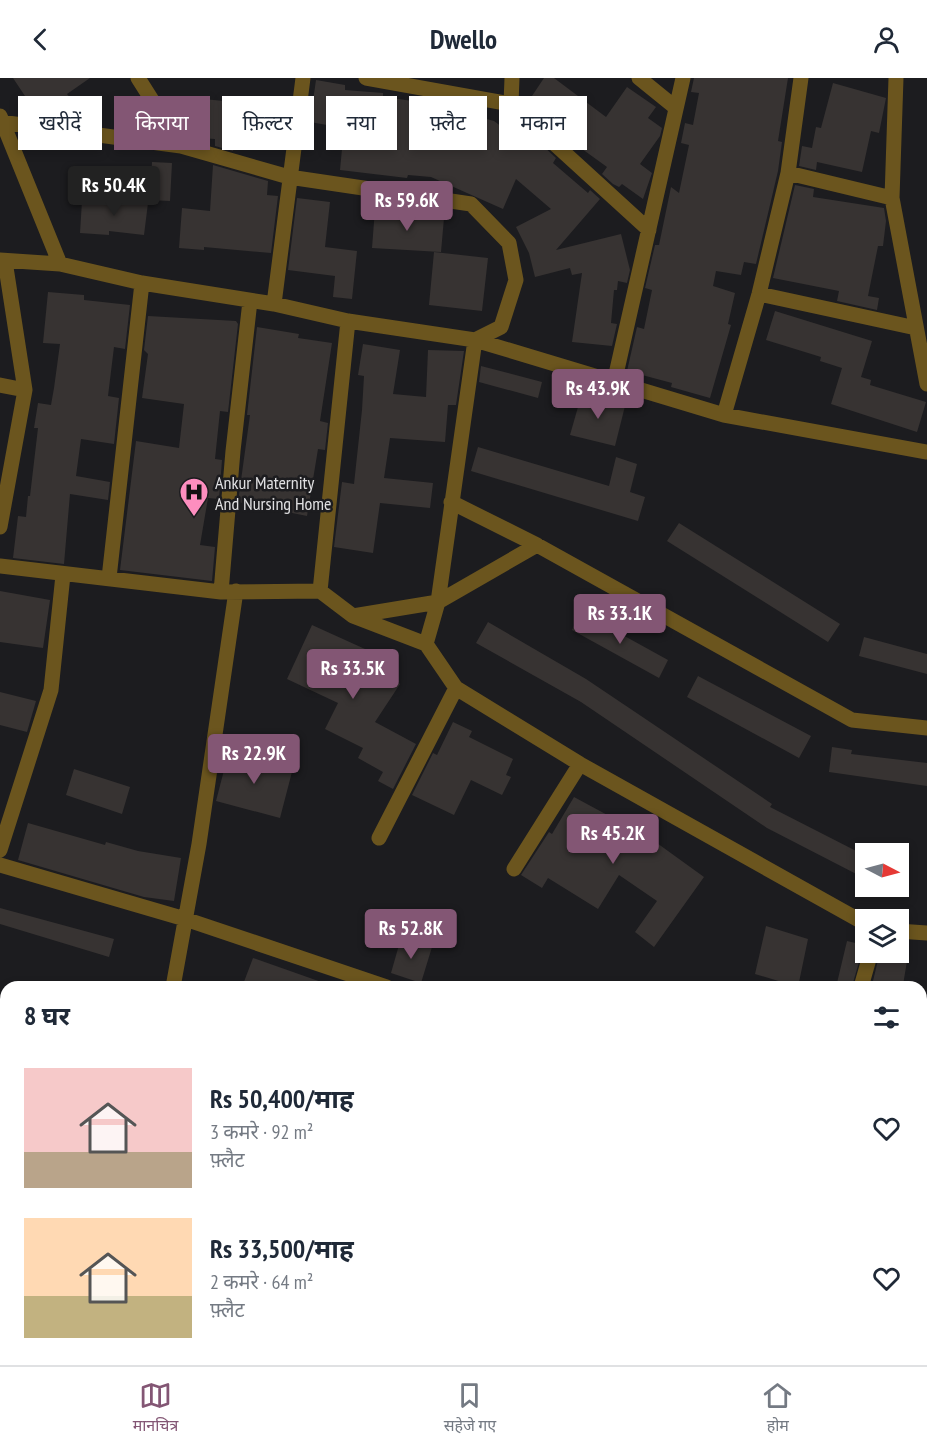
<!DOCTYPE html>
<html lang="hi">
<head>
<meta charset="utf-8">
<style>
	:root { --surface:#fff; --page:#f2f2f3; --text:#1f2937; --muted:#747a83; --line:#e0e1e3; --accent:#835674 }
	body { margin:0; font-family:"PT Sans Narrow","Noto Sans Devanagari",sans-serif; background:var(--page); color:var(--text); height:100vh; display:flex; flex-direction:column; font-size:22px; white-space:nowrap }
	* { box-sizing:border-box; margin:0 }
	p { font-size:20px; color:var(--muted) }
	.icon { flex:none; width:33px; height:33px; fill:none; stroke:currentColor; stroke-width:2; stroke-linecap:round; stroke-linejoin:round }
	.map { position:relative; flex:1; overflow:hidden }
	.side { position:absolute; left:0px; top:903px; width:927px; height:384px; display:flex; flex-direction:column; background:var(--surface); border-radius:18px 18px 0 0; box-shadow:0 3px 9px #0003 }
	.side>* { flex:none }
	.top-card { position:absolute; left:18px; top:18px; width:600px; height:54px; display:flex; gap:12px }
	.needle { width:39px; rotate:96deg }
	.fabs { position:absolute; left:855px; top:765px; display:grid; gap:12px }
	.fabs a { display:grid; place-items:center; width:54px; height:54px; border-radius:0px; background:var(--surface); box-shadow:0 3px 9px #0003; font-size:30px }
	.price { position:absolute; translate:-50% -51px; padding:0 14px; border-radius:6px; background:var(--accent); color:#fff; font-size:20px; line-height:39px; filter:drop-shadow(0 2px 3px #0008) }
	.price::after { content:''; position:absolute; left:50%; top:36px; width:18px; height:14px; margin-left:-9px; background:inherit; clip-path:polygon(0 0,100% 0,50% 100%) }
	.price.selected { background:#222; color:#fff }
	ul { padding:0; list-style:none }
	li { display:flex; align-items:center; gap:18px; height:150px; padding:0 24px }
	li span { display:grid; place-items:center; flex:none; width:168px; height:120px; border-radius:0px; color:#555 }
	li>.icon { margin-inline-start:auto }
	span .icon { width:72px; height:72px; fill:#fffc; stroke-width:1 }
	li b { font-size:26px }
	h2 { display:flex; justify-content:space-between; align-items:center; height:72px; padding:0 24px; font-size:26px }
	.chip { padding:0 21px; border-radius:0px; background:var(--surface); box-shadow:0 3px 9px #0003; font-size:21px; line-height:54px }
	.chip.selected { background:var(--accent); color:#fff }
	header { display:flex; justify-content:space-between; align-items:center; height:78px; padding:0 24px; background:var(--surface); font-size:27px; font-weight:700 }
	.tabs { display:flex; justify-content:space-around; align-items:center; height:84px; border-top:2px solid var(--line); background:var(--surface); font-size:16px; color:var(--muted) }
	.tabs a { display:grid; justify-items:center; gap:3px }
	.tabs .selected { color:var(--accent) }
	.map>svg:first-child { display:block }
	.water { fill:#00487f; stroke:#43769d; stroke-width:1.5 }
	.building { fill:#373332 }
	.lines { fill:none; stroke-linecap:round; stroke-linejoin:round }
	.minor { stroke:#6b551e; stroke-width:15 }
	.labels { text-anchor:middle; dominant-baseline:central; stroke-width:5; stroke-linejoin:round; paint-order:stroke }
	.poi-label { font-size:18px; fill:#e0e0e2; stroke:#1c1c1f; text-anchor:start }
</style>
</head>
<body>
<header><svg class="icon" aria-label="back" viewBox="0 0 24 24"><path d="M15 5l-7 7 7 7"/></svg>Dwello<svg class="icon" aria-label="person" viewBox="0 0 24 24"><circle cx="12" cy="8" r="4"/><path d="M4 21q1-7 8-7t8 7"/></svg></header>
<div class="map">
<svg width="927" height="1287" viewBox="0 0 927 1287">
	<rect width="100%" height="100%" fill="#1c1c1f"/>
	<!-- water -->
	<path class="water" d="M927,1019V1195L921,1191V1023Z"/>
	<!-- building -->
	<path class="building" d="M13,0H90L67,16L71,21L39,39Z
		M544,0H554L606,39L627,9L656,29L648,40L662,50L660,58L640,86L652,95L643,121L622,106L619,109L613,106L602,96L607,89L571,63L569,66L526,27Z
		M694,0H788L778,63L782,64L778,93L756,186L744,184L741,197L716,193L713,208L735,215L728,246L731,247L710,320L671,309L672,305L627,293L637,249L644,251L652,212L645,210L655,167H659L671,109L679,115L689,67L681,65L685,45L693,47L699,15L691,14Z
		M316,2L345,7V12L383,15V19L451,28V31L494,43L502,49L500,67L516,43L556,80L553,85L588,115L590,112L600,121L556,172L621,156L630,192L627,205L618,203L617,212H614L611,245L617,246L612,268L572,264L582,195L572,197L570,190L535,199L529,175L516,149L551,131L516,101L503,131L431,99L408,97L407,100L340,92L344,50L310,44Z
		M833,5L886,20L879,55L871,53L862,94L817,84L816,92L799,88L802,68L812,70L816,49L821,50Z
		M258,18L280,20L276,62L237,58L233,73L215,68V61L200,60L203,21L257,26Z
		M152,84L172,85L170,123L150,122Z
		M213,87L268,103L267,117L278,118L271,175L204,169V172L179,170L182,130L210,133Z
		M795,107L814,111L813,119L884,130L886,143L883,168H878L868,218L879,220L877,232L837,223L839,213L773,200Z
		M297,120L330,124L325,169L357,173L352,221L333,219L335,198L288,192Z
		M119,121L148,125L144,157L109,153V157L80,155L82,123L119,125Z
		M375,131L444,140L441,174L372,170Z
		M434,174L488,180L482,233L429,227Z
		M48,214L84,217V222L130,227L125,271L114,269L108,318L119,320L114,366L81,361L76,398L110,404L108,422L70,416L64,486L13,480L18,438L26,439L28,418H30L38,350H34L38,325L51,327L54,310L60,266L43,265Z
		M775,233L872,263L861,299L871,302L870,307L926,324L917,354L831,326L842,290L820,283L821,279L766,262Z
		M148,238L236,243L238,246L228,334L220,333L215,381L222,382L219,421L208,420L200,467L215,469L212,503L120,492L136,363L179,370L184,326L142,320L148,276L144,272Z
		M257,249L299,256L298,260L332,265L320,343L328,345L325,372L318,371L307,438L238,424L250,337H247Z
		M363,266L400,272L393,316L426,319L428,272L464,273L456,327H448L445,364L390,360L384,400L433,405L430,430L380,425L373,475L334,469L342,404L354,406L362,332L364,298L358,297Z
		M481,288L542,304L538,320L479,304Z
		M582,315L625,328L615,368L570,357Z
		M478,369L609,408L616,379L637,386L630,414L645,419L638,443L471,393Z
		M679,445L840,546L828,564L667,463Z
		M0,513L50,522L43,570L0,564Z
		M581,534L668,582L659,600L572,552Z
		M488,544L586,601L772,726L770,729L866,778V801L767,750L581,624L476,565Z
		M312,547L365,571L360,580L400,606L375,644L416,666L393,711L378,703L383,694L358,680L363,670L325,651L338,625L287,601Z
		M864,559L927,576V596L859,578Z
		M698,598L811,658L799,680L687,619Z
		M0,614L36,623L27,654L0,647Z
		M453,644L472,653L469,659L513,681L506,697L511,699L502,717L471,702L454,737L412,717L433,675L437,677Z
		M832,669L852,672L851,676L927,685V708L829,694Z
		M229,673L293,690L280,740L216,723Z
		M74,691L130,709L122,736L66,717Z
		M574,719L650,760L704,799L654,869L635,854L657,823L619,797L598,831L548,800L542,810L521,797L549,754L552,756Z
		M28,745L105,767L106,764L138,773L181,780L174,823L144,819L18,782Z
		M0,830L114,861L109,879L0,846Z
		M766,848L808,861L798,909L755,896Z
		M401,860L432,869L421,905L391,895Z
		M847,863L864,867L852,908L837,905Z
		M880,874L908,877L903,907L873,903Z
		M253,880L327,906V909H242Z"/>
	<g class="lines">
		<!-- minor -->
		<path class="minor" d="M138,0L181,68
			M366,0L511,26L649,152
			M639,0L676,30
			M896,0L892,120L927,306
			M511,26L512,0
			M0,38L60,186
			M0,44L181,68L289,99L471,126L509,165L516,202L501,249L475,262L438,524L426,566
			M788,95L892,120
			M0,182L60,186L142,205L274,226L348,243L475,262L724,337L927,374
			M759,216L916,250
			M274,226L303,0
			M614,305L683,0
			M0,307L25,312
			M724,337L759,216L788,95L801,0
			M451,424L537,467L852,642L927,650
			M0,449L25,312L5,183
			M0,488L221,514L320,513L353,538L426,566L456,610L580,686L866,846
			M109,500L142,205
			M320,513L348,243
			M221,514L233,373L250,223
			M353,538L438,524L537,467
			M379,760L456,610
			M0,772L51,612L63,497
			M0,787L185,841L387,909
			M514,791L580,686
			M898,853L927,855
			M173,909L199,766L236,513
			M861,909L871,874
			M759,1281L762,1285L779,1287
			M100,1287L101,1281"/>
	</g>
	<!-- icons -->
	<defs>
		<g id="hospital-pin" transform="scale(1.5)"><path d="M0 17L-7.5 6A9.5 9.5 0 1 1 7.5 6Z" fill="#fd8ebf" stroke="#1c1c1f"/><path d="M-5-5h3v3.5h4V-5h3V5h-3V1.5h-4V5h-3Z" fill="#111"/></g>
	</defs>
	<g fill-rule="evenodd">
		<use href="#hospital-pin" x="194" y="414"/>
	</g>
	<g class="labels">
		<!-- poi labels -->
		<g class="poi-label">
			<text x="215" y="404">Ankur Maternity<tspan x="215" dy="21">And Nursing Home</tspan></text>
		</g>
	</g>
</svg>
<div class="fabs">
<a><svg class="needle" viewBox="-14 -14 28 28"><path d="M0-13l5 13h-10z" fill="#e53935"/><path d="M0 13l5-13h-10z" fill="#747a83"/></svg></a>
<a><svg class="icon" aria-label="layers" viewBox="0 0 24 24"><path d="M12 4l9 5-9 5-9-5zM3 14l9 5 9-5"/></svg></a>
</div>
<b class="price selected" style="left:114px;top:139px">Rs 50.4K</b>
<b class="price" style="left:407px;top:154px">Rs 59.6K</b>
<b class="price" style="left:598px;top:342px">Rs 43.9K</b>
<b class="price" style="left:620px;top:567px">Rs 33.1K</b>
<b class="price" style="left:353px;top:622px">Rs 33.5K</b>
<b class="price" style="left:254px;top:707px">Rs 22.9K</b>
<b class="price" style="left:613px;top:787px">Rs 45.2K</b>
<b class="price" style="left:411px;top:882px">Rs 52.8K</b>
<div class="top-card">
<a class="chip">खरीदें</a>
<a class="chip selected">किराया</a>
<a class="chip">फ़िल्टर</a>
<a class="chip">नया</a>
<a class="chip">फ़्लैट</a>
<a class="chip">मकान</a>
</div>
<section class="side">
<h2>8 घर<svg class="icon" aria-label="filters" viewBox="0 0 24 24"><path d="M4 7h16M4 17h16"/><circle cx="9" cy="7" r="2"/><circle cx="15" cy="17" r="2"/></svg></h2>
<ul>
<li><span style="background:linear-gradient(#f6c9c9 70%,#b9a48a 0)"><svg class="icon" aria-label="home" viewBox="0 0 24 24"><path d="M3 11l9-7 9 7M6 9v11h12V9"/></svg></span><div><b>Rs 50,400/माह</b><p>3 कमरे · 92 m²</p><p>फ़्लैट</p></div><svg class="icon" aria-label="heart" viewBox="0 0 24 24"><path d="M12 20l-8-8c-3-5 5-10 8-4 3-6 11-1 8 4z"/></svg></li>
<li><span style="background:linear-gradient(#ffd9b3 65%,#c2b280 0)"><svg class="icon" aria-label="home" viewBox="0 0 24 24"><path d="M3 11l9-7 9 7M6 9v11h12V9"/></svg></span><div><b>Rs 33,500/माह</b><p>2 कमरे · 64 m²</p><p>फ़्लैट</p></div><svg class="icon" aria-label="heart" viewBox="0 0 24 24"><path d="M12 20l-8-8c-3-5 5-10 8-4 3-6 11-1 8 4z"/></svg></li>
</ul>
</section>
</div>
<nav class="tabs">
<a class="selected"><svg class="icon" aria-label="map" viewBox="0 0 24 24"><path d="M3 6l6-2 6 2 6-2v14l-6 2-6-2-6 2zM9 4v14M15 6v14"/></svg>मानचित्र</a>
<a><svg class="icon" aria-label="saved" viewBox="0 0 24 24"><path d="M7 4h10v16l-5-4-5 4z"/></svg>सहेजे गए</a>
<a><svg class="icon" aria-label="home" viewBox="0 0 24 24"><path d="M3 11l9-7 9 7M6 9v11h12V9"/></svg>होम</a>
</nav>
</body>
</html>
